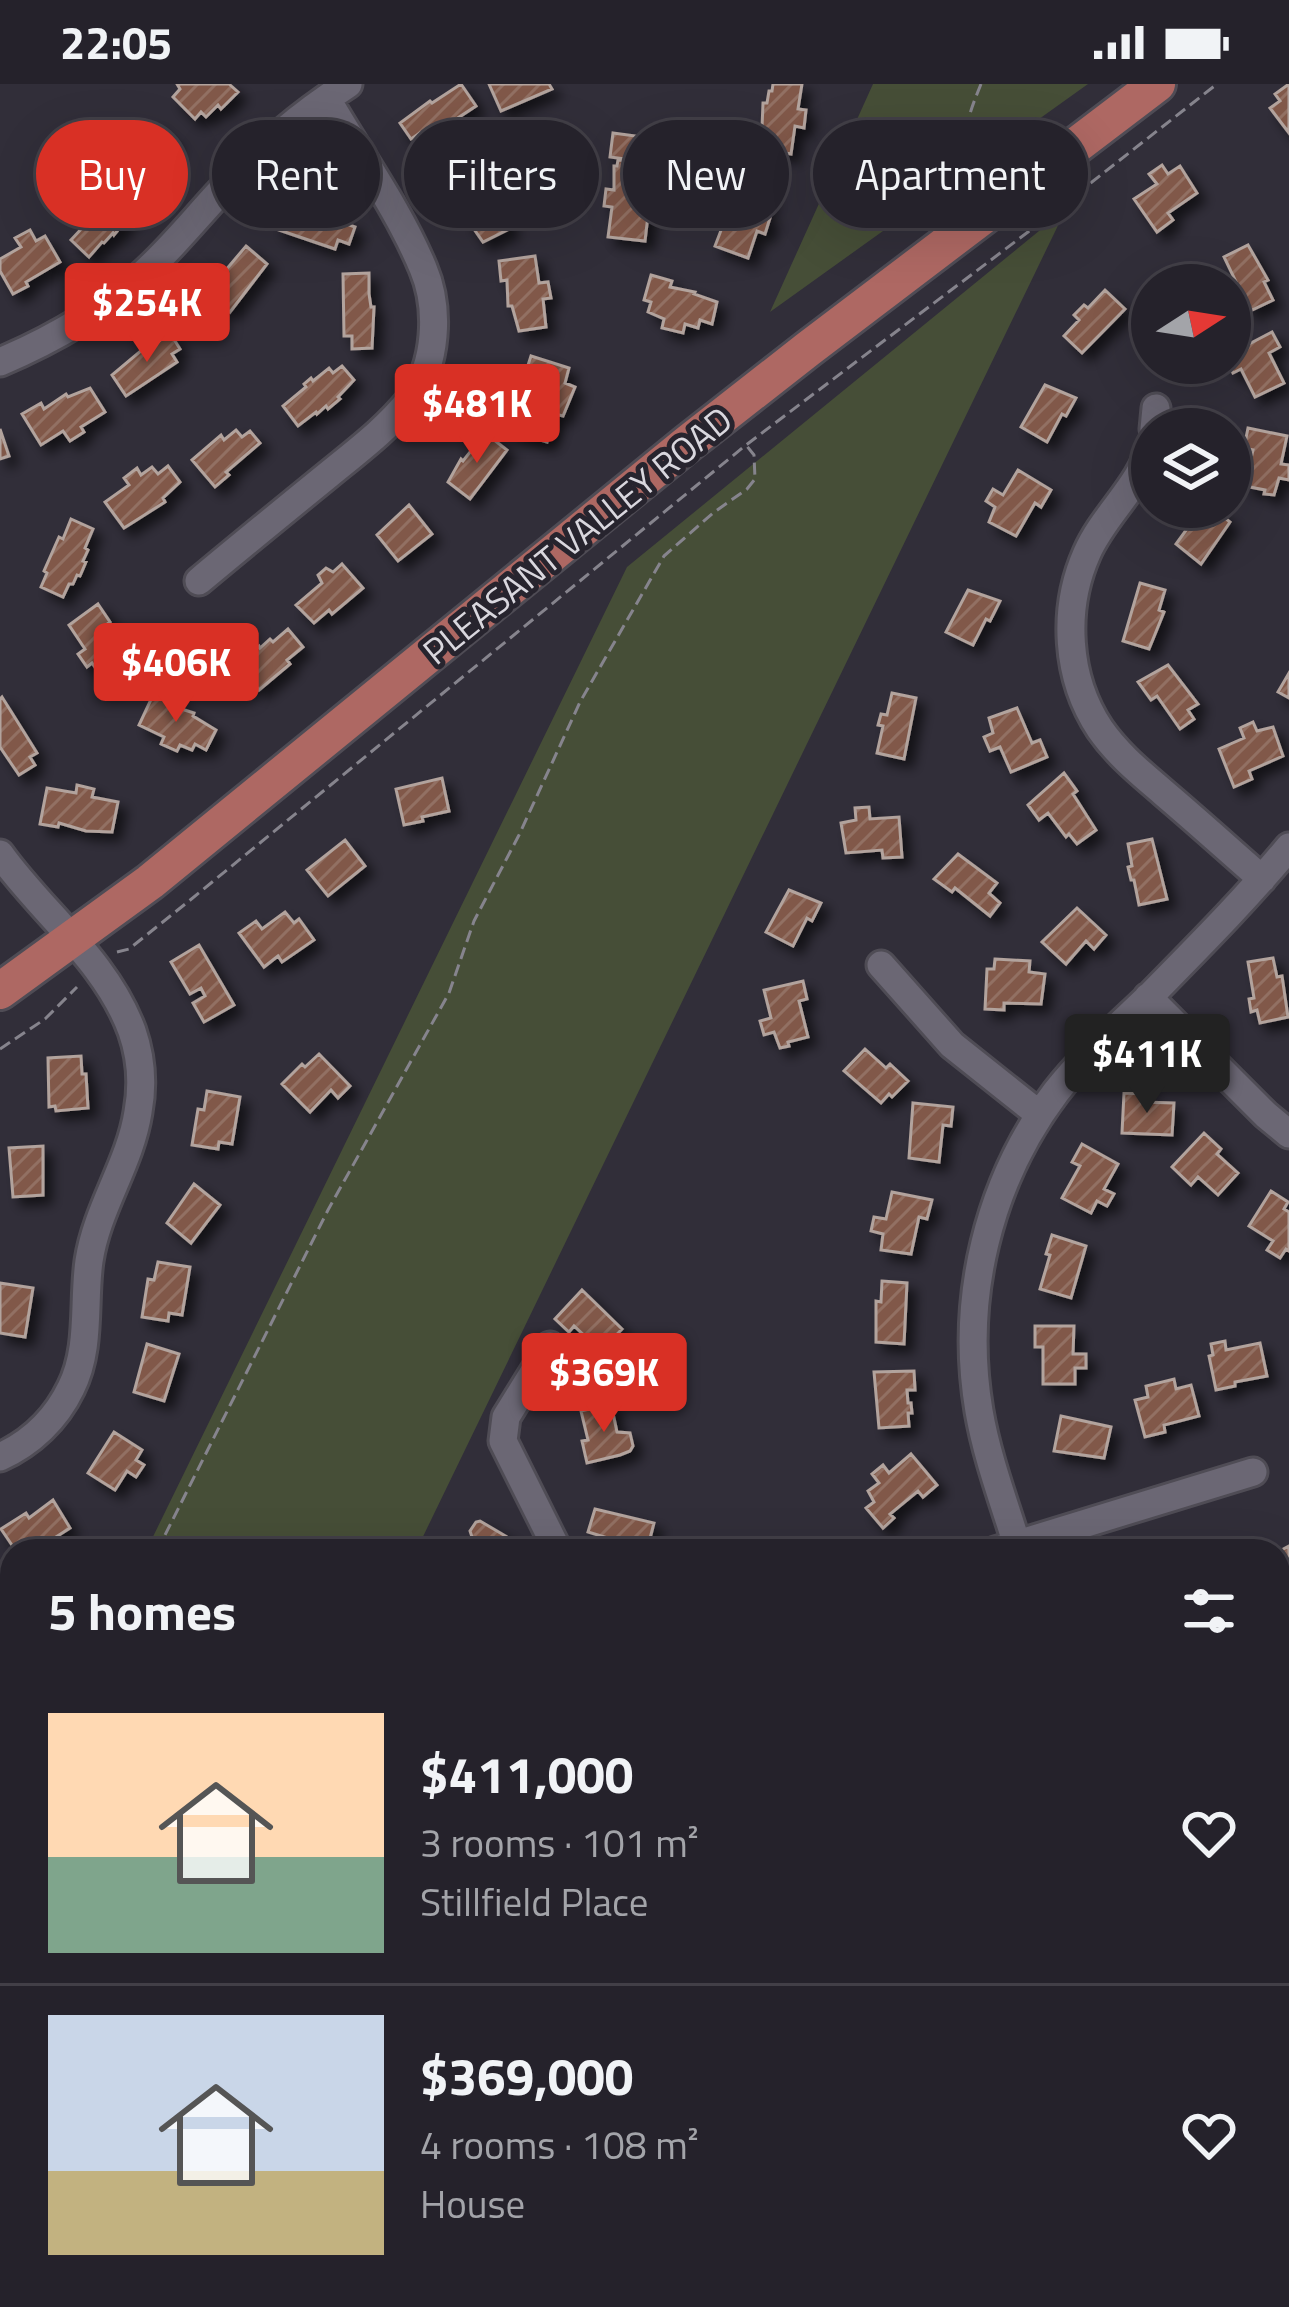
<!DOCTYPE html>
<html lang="en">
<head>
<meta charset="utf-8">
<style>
	:root { --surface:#25222b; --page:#2d2a33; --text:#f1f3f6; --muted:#a3a4a9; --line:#423f47; --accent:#d93025 }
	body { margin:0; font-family:"Titillium Web",sans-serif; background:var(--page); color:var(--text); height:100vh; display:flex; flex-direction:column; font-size:45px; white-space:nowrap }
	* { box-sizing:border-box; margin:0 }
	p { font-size:39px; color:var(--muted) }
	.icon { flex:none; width:66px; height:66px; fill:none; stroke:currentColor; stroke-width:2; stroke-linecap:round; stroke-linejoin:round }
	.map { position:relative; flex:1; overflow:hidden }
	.sheet { position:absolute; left:0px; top:1455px; width:1290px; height:768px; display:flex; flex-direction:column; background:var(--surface); border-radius:36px 36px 0 0; box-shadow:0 12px 48px #0002,0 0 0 3px var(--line) }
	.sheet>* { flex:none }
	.top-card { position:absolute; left:36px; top:36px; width:1218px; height:108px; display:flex; gap:24px }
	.needle { width:78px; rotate:78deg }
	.tools { position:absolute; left:1131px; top:180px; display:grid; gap:24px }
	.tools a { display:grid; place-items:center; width:120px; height:120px; border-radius:50%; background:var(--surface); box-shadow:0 12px 48px #0002,0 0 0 3px var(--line); font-size:60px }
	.price { position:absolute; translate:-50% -102px; padding:0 27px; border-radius:12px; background:var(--accent); color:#fff; font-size:39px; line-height:78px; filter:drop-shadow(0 3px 6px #0008) }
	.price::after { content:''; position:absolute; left:50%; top:72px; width:36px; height:27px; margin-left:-18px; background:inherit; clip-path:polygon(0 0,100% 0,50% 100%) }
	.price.active { background:#222; color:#fff }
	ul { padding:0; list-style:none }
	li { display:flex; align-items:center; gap:36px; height:300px; padding:0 48px }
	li+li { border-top:3px solid var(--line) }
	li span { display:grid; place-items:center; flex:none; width:336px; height:240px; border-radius:0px; color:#555 }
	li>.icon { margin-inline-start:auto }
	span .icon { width:144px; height:144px; fill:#fffc; stroke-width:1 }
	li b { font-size:51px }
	h2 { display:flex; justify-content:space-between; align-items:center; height:144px; padding:0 48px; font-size:51px }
	.tag { padding:0 42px; border-radius:54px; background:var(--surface); box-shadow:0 12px 48px #0002,0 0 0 3px var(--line); font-size:42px; line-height:108px }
	.tag.active { background:var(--accent); color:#fff }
	.status { display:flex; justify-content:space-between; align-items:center; height:84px; padding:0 60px; background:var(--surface); direction:ltr }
	.status svg { height:33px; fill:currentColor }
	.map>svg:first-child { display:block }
	.green { fill:#464e37 }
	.forest { fill:url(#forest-firs) }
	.building { fill:url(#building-hatch); stroke:#b2a39d; stroke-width:3; filter:url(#shadow) }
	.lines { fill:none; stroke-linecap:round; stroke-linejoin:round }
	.minor-casing { stroke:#4f4c55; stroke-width:33 }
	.major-casing { stroke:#4f4c55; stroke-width:42 }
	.path { stroke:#86848d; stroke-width:3; stroke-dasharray:12 6; stroke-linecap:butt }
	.minor { stroke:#6b6774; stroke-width:27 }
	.major { stroke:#ae6863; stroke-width:36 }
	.labels { text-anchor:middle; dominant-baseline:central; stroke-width:10; stroke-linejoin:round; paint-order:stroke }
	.street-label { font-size:36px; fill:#d9d7de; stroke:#27242e }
</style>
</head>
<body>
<div class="status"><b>22:05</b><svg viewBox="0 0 49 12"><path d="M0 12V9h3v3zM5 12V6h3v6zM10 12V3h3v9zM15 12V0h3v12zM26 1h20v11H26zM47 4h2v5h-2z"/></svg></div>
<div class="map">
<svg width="1289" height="2223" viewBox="0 0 1289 2223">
	<defs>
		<pattern id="forest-firs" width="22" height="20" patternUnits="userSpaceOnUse" patternTransform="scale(3)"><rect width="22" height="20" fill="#464e37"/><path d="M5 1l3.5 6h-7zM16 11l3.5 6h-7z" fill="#606754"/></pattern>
		<pattern id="building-hatch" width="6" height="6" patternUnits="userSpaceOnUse" patternTransform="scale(3)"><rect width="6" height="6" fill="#81594a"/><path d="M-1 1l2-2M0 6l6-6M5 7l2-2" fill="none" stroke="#927064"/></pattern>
		<filter id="shadow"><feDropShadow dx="8" dy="8" stdDeviation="6" flood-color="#0009"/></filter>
	</defs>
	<rect width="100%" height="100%" fill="#312e39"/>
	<!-- green -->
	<path class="green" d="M873,0H1088L770,228Z
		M1066,125L416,1467H146L627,483Z
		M12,1742V2211H41L33,2223H0V1767Z"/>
	<!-- forest -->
	<path class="forest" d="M1278,2128L1289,2134V2223H1002L983,2211H1278Z"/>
	<!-- building -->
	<path class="building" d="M229,0L238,8L221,25L218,21L206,33L201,28L195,35L173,13L180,5L177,0Z
		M461,0L476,22L424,56L420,49L411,55L400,39L430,17L432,19Z
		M489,0H549L552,5L501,27Z
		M773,0H802L798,25L806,26L804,44L795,42L791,70L755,64L758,43L762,44L763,19H767L769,7H772Z
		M1289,0V49L1270,24L1280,17L1275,10Z
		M152,39L174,59L160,78L158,77L149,87L153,90L142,103L116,80L135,58L127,51L136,41L144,48Z
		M613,49L643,53L640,77L610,73Z
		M618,76L654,80L645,157L608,153L612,123L604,122L606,105L614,106V82H617Z
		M738,80L760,88L753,106L769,112L763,131L770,134L765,150L757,147L748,174L715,162L738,102L732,100Z
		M1162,81L1168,90L1180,82L1197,109L1168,129L1173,136L1157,148L1134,115L1157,100L1149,90Z
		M490,88L497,101L486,106L488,110L492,107L511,144L483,158L467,135L470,134L466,121L456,103Z
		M109,108L132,129L114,151L113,149L104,159L102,158L89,173L71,156L85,141L80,137L90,127L87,125L94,118L97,121Z
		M285,120L331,132L330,134L355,143L349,160L338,156L335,165L276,145Z
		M30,146L36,157L45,152L60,178L26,198L28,202L13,210L0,187V175L21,163L15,154Z
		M1248,161L1268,196L1264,198L1273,216L1250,227L1224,173Z
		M246,162L267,180L230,228L220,220L214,227L201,216L216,196L213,194L222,184L225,187Z
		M535,172L539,199L548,198L551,214L543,215L546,243L519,247L512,222H508L507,196L501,197L499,177Z
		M369,189V210L371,223H374L372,264L352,265V252H344L343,190Z
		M651,191L672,197L670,203L695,208L694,210L717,218L712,240L700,236L698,244L685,240L683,249L662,244L664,235L648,228L651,218L644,216Z
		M1105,206L1125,225L1082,269L1064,252L1079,236L1074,231L1084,221L1088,224Z
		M1272,248L1280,263L1269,269L1284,299L1255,313L1241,285L1233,289L1228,279L1230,270Z
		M170,249L180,265L172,270L177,278L126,312L112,291L149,260L151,263Z
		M531,272L569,284L565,299L575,303L563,332L555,330L547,358L512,347L518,326L520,327L524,305H526L529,296L524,294Z
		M342,282L354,296L338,313L340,315L328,325L326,322L317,330L316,328L298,342L283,322L306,303L304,300L311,294L313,297L329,284L333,289Z
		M1045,301L1076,314L1066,332L1062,330L1047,358L1021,343Z
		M90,304L105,328L81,343L84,348L70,357L63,347L41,361L22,330L41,319L44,325L66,310L68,313Z
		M1248,344L1287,352L1281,380L1289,381V396L1279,394L1274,411L1264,410L1265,406L1245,402L1253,366L1244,364Z
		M0,345L9,372L0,375Z
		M236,346L242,353L250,347L260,359L226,388L229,391L215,403L192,376L221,351L224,356Z
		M485,349L507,366L470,415L448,398L461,375L463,377Z
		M168,382L180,398L163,414L165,418L124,444L105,418L129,401L124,394L137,384L141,391L152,383L158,390Z
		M1018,386L1051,406L1041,423L1035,419L1016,452L989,438L995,423L986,417L993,405L1003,411Z
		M409,421L432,450L398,477L377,451Z
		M1191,423H1211L1230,438L1201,480L1176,460L1195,434L1187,428Z
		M71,435L93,445L85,464L88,466L83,477L86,478L80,492L77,491L73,500H69L63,513L41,503L47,489L44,487L59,453L63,455Z
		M342,480L363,504L332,530L329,526L314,539L296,521L322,499L318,491L326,484L333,488Z
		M1140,499L1165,506L1159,526L1164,528L1149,565L1123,557Z
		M968,506L1000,517L990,537L986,535L973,561L946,548Z
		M98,520L110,538L106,541L124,561L120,563L132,586L108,602L92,579L87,583L78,570L85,565L69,541Z
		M288,545L303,563L287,576L290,580L259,606L251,596L243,602L233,590L250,575L248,571L259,562L260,564L270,555L273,558Z
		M1168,581L1198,620L1188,626L1194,635L1180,645L1157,612L1151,616L1138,598Z
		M1289,589V614L1278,608Z
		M154,609L171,617L169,621L194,629L193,632L216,646L206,666L195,660L192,666L180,661L177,667L161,660L164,653L139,641Z
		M892,609L916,614L904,675L877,669L883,642L878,641L881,630L887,631Z
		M2,613L37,669L30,673L35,681L19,691L0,663V615Z
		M1017,624L1032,659L1040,656L1047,673L1011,688L1000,663L990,667L984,653L993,649L989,634Z
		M1253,638L1257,647L1273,643L1283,672L1249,687L1252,695L1234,703L1219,665L1244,654L1240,644Z
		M1064,689L1077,707L1073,710L1096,746L1077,760L1069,750L1066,753L1048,729L1039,736L1028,721Z
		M442,694L449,727L422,733L423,737L404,741L396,705Z
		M77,701L94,705L92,713L118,718L112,748L86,747L59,739L58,743L40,740L47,704L76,709Z
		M869,723L870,735L899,733L902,773L883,774L882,766L846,769L841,739L856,736L855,724Z
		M1152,755L1167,815L1139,821L1134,796H1131L1128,783L1132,782L1128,760Z
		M345,756L365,782L328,812L307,786Z
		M958,770L997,799L989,809L1000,819L990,832L955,804L952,808L934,795Z
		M789,806L821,819L812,837L807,834L793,862L766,848Z
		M1077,824L1106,851L1094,865L1086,857L1066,880L1042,858Z
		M285,828L294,839L299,835L314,856L282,878L278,872L264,883L239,849L256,837L262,845Z
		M199,861L234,921L204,938L193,919L205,912L201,904L190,910L171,878Z
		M1273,874L1277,893L1282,892L1288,933L1260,939L1257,926L1251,928L1249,915L1254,914L1248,878Z
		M995,875L1030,877L1029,888L1045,890L1041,920L1004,919V926L985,925L987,885H994Z
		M803,897L807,915L799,917L808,953L788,958L789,962L780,964L774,948L764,951L760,937L771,934L764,906Z
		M865,965L886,984L890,980L908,997L892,1013L889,1010L881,1019L844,987Z
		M319,970L350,1002L338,1014L331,1006L310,1028L282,1000L302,980L305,983Z
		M81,972L82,990H86L88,1024L56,1027L55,1022L49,1023L48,974Z
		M207,1007L240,1013L232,1060L219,1058L218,1065L192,1061L198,1025L204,1026Z
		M1124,1009L1143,1010L1142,1018L1174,1019L1172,1051L1122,1049Z
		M913,1019L953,1023L951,1042L943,1041L939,1078L909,1074Z
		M1204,1049L1221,1065L1217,1070L1238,1089L1218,1111L1198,1093L1191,1101L1172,1083Z
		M1082,1060L1118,1080L1104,1105L1114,1110L1107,1122L1097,1117L1091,1129L1062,1114L1080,1082L1072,1078Z
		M43,1062V1111L13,1113L9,1064Z
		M194,1100L220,1121L191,1159L167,1139Z
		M1271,1107L1288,1118L1284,1125L1289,1128V1167L1286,1165L1280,1174L1267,1166L1273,1157L1249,1142Z
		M892,1108L932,1116L927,1135L919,1133L911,1170L881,1166L883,1150L871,1147L874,1133L886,1135Z
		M1052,1151L1086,1162L1071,1214L1040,1205L1050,1171L1046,1170Z
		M158,1178L190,1183L182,1231L169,1229L168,1237L142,1233L148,1195L154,1196Z
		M882,1197L907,1199L904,1260L876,1258V1217L881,1218Z
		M0,1199L33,1204L25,1253L0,1249Z
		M582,1206L622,1245L601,1267L574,1242L569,1248L555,1235Z
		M1035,1242H1074L1073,1270H1086V1284H1075V1300H1043V1263H1035Z
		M1225,1257L1226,1266L1260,1259L1267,1292L1235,1298V1302L1216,1306L1209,1272L1213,1271L1211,1260Z
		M147,1260L179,1270L164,1317L134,1308Z
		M914,1287L915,1306H907L908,1319H911L912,1329H908L909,1342L879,1344L874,1288Z
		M1174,1295L1176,1305L1191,1301L1199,1332L1164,1341L1165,1348L1145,1353L1135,1316L1148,1313L1146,1302Z
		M611,1320L617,1348L630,1349L633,1362L630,1367L620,1371L587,1379L582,1357L588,1356L581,1327Z
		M1061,1332L1111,1343L1104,1374L1054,1367Z
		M114,1348L142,1366L136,1376L144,1381L136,1393L127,1387L115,1406L88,1389Z
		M911,1370L937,1401L923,1413L918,1407L890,1430L894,1434L883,1444L866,1424L874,1418L868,1407L879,1399L872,1390L883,1381L889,1389Z
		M53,1416L70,1444L34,1467H16L1,1445L26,1429L29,1434Z
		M595,1425L654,1439L647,1466L588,1448Z
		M480,1437L519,1460L515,1467H473L479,1457L472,1453L470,1447L476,1438Z
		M1289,1462V1499L1278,1505V1468Z
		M12,1557V1584L0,1573Z
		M1278,1776L1289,1782V1812L1282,1809L1281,1812L1278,1810Z
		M1278,1955L1289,1965V2000L1278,1994Z
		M183,2211H214L212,2223H182Z
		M458,2211H516L511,2223H470L456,2217Z
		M789,2211H818L810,2223H797L789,2218L793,2213Z
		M844,2211H903L910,2216L906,2223H850L841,2217Z
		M81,2213L101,2214V2223H81Z"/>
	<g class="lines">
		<!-- minor casing -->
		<g class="minor-casing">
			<path id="minor" d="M0,278C52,256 101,228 143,190C171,165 194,136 220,108C258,67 301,30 348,0
				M1154,345L1156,324
				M1152,359C1142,401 1104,430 1087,469C1062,525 1066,594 1100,645C1118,671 1142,690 1165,710C1198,738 1230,767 1262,795
				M199,497C242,461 285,426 328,391C356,368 387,345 410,316C437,281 440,224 423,184C398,124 359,71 327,15
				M0,770C42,829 106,876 132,947C141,973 143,1001 138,1028C130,1080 97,1124 89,1177C83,1219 91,1264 71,1304C56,1335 31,1359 0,1373
				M881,881L952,961L1040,1031
				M1148,913L1266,1031L1289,1050
				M550,1262L506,1333L503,1357L558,1467
				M995,1467L1253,1388
				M1019,1467C1005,1421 987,1374 979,1327C960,1215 988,1098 1056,1008C1084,972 1120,941 1152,910C1199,862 1246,815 1289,763
				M1278,1889L1289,1896
				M669,2211L688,2223
				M268,2223L271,2211"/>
		</g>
		<!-- major casing -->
		<g class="major-casing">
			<path id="major" d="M0,907L150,798L688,359L808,265L1157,0"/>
		</g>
		<!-- path -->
		<path class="path" d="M981,0C964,42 959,55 990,92
			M117,868L129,865L189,817L746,361L1028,148L1217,0
			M0,965L45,935L77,903
			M157,1467L328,1126L449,909L474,837L519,751L580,618L664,472L713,429L747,405L755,395L754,371L746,361
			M0,1779L12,1755"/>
		<!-- minor -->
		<use href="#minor" class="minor"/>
		<!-- major -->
		<use href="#major" class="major"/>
	</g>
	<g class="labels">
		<!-- street labels -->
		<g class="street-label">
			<text transform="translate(577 451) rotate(-39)">PLEASANT VALLEY ROAD</text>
		</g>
	</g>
</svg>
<div class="tools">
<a><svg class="needle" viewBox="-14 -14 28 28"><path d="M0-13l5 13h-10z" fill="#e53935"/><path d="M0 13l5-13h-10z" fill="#a3a4a9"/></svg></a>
<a><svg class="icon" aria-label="layers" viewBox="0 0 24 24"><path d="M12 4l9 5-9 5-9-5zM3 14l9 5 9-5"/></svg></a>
</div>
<b class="price" style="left:147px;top:281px">$254K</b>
<b class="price" style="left:477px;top:382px">$481K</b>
<b class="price" style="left:176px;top:641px">$406K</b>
<b class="price active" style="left:1147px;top:1032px">$411K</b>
<b class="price" style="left:604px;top:1351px">$369K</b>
<div class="top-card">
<a class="tag active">Buy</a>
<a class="tag">Rent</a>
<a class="tag">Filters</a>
<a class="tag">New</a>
<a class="tag">Apartment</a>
</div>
<section class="sheet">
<h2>5 homes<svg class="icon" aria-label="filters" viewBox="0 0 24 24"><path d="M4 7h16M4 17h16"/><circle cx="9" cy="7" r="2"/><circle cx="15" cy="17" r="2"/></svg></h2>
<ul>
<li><span style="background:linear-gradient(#ffd9b3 60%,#7fa58c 0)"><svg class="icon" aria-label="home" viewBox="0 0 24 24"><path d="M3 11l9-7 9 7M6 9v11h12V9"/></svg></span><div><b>$411,000</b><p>3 rooms · 101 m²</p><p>Stillfield Place</p></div><svg class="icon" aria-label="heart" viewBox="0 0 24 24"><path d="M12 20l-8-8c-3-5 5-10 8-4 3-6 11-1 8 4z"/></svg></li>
<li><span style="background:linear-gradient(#c9d6e8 65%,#c2b280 0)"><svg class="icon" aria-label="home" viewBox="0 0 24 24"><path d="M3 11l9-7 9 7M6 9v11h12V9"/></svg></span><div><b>$369,000</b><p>4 rooms · 108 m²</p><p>House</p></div><svg class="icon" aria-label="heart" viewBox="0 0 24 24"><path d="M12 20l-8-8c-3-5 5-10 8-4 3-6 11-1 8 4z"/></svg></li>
</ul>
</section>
</div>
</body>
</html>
